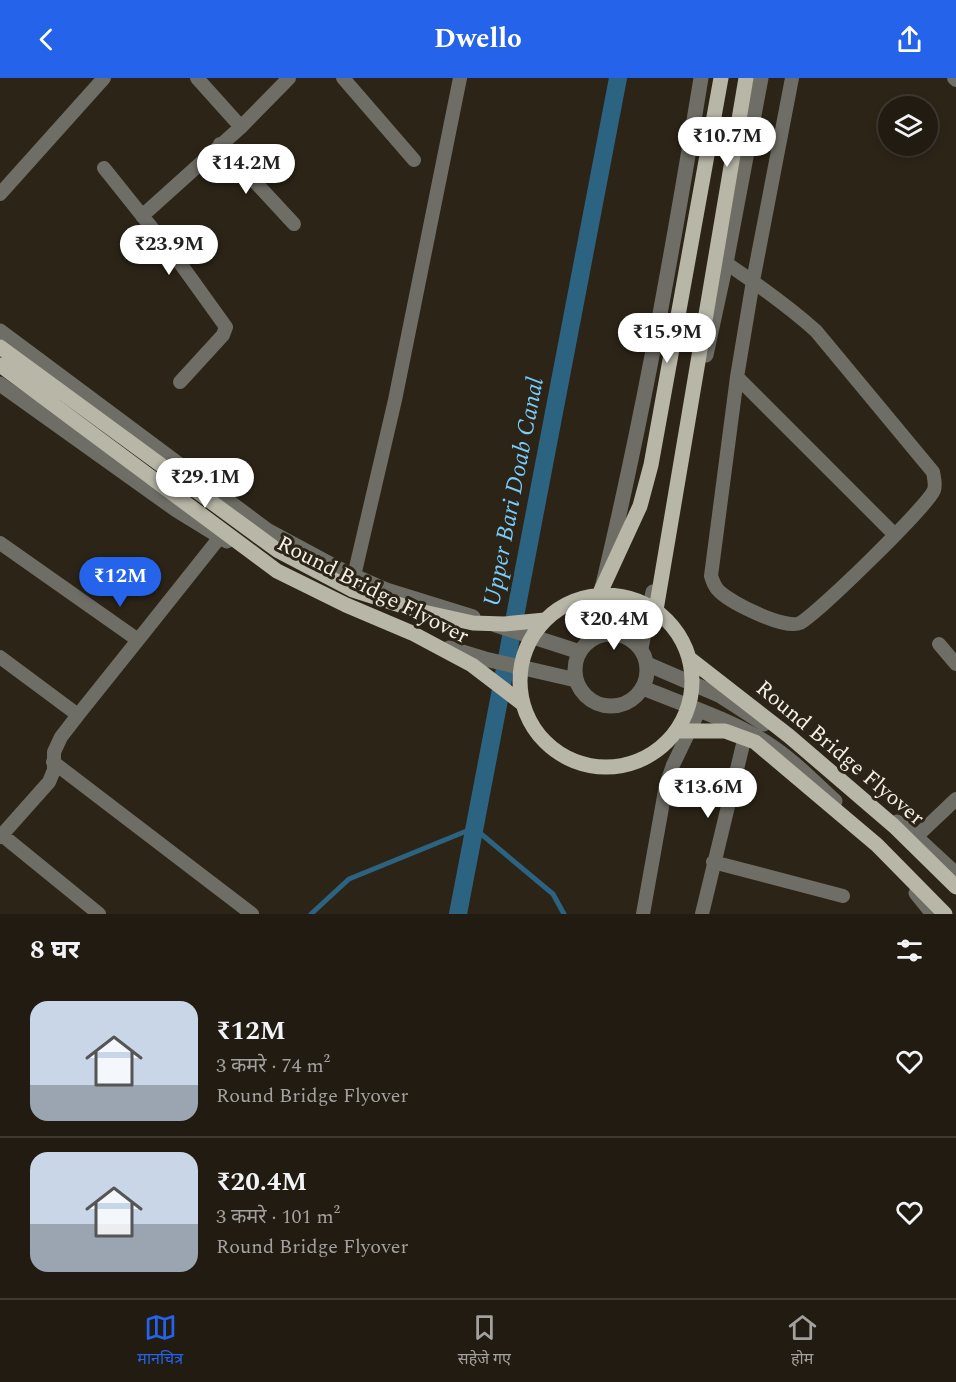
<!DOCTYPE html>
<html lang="hi">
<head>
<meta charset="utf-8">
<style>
	:root { --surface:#211b11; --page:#29241a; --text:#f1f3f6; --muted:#a2a19f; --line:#3e3931; --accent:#2563eb }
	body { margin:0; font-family:Spectral,"Noto Sans Devanagari",serif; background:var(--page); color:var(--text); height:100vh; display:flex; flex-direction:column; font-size:22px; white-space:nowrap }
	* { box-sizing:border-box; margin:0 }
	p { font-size:20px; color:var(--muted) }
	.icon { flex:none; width:33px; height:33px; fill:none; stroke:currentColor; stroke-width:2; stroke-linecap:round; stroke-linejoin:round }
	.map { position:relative; height:836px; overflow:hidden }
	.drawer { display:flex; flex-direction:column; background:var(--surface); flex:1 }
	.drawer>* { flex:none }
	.buttons { position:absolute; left:878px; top:18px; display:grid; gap:12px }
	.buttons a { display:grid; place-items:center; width:60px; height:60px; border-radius:50%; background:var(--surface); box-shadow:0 3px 9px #0003,0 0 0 2px var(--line); font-size:30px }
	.price { position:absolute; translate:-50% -51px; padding:0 14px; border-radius:21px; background:#fff; color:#222; font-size:20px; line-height:39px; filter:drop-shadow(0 2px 3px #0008) }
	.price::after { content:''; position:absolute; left:50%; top:36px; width:18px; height:14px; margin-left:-9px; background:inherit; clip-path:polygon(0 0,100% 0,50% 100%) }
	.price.selected { background:var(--accent); color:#fff }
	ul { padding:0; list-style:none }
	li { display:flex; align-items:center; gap:18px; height:150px; padding:0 30px }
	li+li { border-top:2px solid var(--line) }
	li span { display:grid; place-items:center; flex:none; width:168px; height:120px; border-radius:18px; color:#555 }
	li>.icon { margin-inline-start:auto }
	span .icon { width:72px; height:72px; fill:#fffc; stroke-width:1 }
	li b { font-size:26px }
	h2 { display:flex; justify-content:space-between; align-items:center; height:72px; padding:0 30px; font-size:26px }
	header { display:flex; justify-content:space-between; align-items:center; height:78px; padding:0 30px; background:var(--accent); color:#fff; font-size:27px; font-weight:700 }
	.tabs { display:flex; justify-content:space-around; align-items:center; height:84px; border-top:2px solid var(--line); background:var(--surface); font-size:16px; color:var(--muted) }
	.tabs a { display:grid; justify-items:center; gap:3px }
	.tabs .selected { color:var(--accent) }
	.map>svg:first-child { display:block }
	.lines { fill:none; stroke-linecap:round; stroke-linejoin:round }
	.stream { stroke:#2b6380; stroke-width:5 }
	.canal { stroke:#2b6380; stroke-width:18 }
	.minor { stroke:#6f6e66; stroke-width:14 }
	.tertiary { stroke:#6f6e66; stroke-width:15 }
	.primary-bridge { stroke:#b8b6a7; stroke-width:15 }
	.labels { text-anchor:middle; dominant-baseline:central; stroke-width:6; stroke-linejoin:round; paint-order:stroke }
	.street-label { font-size:22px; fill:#f4efe6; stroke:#2c2417 }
	.water-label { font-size:24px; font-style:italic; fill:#78cdfc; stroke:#2c2417 }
</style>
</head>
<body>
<header><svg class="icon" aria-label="back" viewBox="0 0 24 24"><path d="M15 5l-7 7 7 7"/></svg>Dwello<svg class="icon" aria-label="share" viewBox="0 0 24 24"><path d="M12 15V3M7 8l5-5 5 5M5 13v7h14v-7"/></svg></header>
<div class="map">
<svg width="956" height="836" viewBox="0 0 956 836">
	<rect width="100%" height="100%" fill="#2c2417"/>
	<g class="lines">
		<!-- stream -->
		<path class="stream" d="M311,836L349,801L474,750L553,816L564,836"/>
		<!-- canal -->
		<path class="canal" d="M458,836L618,0"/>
		<!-- minor -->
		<path class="minor" d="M197,0L241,49
			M343,0L414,82
			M954,0L956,2
			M220,66L294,146
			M104,90L180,185L226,249L223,257L180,304
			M0,116L104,0
			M142,138L241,49L289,0
			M726,185C757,206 788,228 816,253L933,394C934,400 936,406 934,412C928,428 817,536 800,545C785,552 732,525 720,514C715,510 713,504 711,498L737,299L753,203L792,0
			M737,299L895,457
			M0,465L138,562L220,459
			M354,498L395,322L460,0
			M939,566L956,586
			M0,579L78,637L138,562
			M53,684L252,836
			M2,757L99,836
			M0,759L49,704L54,692V674L61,659L78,637
			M916,759L956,721
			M713,784L843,818
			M643,836L666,707L673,687L699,633
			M702,836L746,654"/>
		<!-- tertiary -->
		<path class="tertiary" d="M0,253L267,452L347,495L386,512L473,539
			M706,277L726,185L761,0
			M0,306L175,431L227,463
			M496,547L580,574
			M575 592a36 36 0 1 1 72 0a36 36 0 1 1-72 0Z
			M589,563C636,378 670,189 701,0
			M449,570L485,581L576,602
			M641,570L653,514
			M647,586L719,617L764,646
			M643,610C685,627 729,641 767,665C792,681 813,703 835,723
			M897,744L916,759L956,796
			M916,815L933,836"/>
		<!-- primary-bridge -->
		<path class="primary-bridge" d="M0,269L277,472L353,512L419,533L473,545L504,546L545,542
			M0,287L277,493L346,527L412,555L472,587L523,626
			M520 603a86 86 0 1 1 172 0a86 86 0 1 1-172 0Z
			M599,517L640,428L651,387L721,0
			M656,532L746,0
			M690,581L789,658L894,748L956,809
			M677,653H725L755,664L877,767L945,836"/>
	</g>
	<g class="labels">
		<!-- street labels -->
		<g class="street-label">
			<text transform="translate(373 512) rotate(27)">Round Bridge Flyover</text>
			<text transform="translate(840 675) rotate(40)">Round Bridge Flyover</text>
		</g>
		<!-- water labels -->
		<g class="water-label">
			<text transform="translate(514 414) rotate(-79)">Upper Bari Doab Canal</text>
		</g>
	</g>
</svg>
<div class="buttons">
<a><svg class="icon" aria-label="layers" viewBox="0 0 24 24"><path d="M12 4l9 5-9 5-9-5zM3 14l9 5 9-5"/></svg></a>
</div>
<b class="price" style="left:727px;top:90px">₹10.7M</b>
<b class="price" style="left:246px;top:117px">₹14.2M</b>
<b class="price" style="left:169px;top:198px">₹23.9M</b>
<b class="price" style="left:667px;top:286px">₹15.9M</b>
<b class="price" style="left:205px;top:431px">₹29.1M</b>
<b class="price selected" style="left:120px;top:530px">₹12M</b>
<b class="price" style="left:614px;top:573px">₹20.4M</b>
<b class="price" style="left:708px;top:741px">₹13.6M</b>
</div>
<section class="drawer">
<h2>8 घर<svg class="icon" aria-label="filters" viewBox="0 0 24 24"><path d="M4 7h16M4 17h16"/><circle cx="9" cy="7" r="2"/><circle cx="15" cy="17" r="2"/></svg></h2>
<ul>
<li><span style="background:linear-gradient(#c9d6e8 70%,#9aa5b1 0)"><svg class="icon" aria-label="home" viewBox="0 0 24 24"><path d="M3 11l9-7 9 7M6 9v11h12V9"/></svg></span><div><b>₹12M</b><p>3 कमरे · 74 m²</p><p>Round Bridge Flyover</p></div><svg class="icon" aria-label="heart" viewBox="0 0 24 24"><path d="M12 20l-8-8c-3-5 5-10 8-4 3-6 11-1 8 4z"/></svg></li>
<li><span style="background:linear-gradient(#c9d6e8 60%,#9aa5b1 0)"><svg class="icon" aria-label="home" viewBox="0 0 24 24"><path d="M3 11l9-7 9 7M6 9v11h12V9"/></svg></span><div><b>₹20.4M</b><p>3 कमरे · 101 m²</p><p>Round Bridge Flyover</p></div><svg class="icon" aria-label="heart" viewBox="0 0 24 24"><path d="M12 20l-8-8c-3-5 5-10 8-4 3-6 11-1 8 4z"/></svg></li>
</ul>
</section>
<nav class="tabs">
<a class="selected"><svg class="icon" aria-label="map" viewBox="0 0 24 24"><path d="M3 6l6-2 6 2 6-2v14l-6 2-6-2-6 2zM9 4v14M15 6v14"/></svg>मानचित्र</a>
<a><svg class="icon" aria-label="saved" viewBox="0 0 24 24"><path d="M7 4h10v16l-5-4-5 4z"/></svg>सहेजे गए</a>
<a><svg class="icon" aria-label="home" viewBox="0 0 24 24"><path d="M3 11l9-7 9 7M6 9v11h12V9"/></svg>होम</a>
</nav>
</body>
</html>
